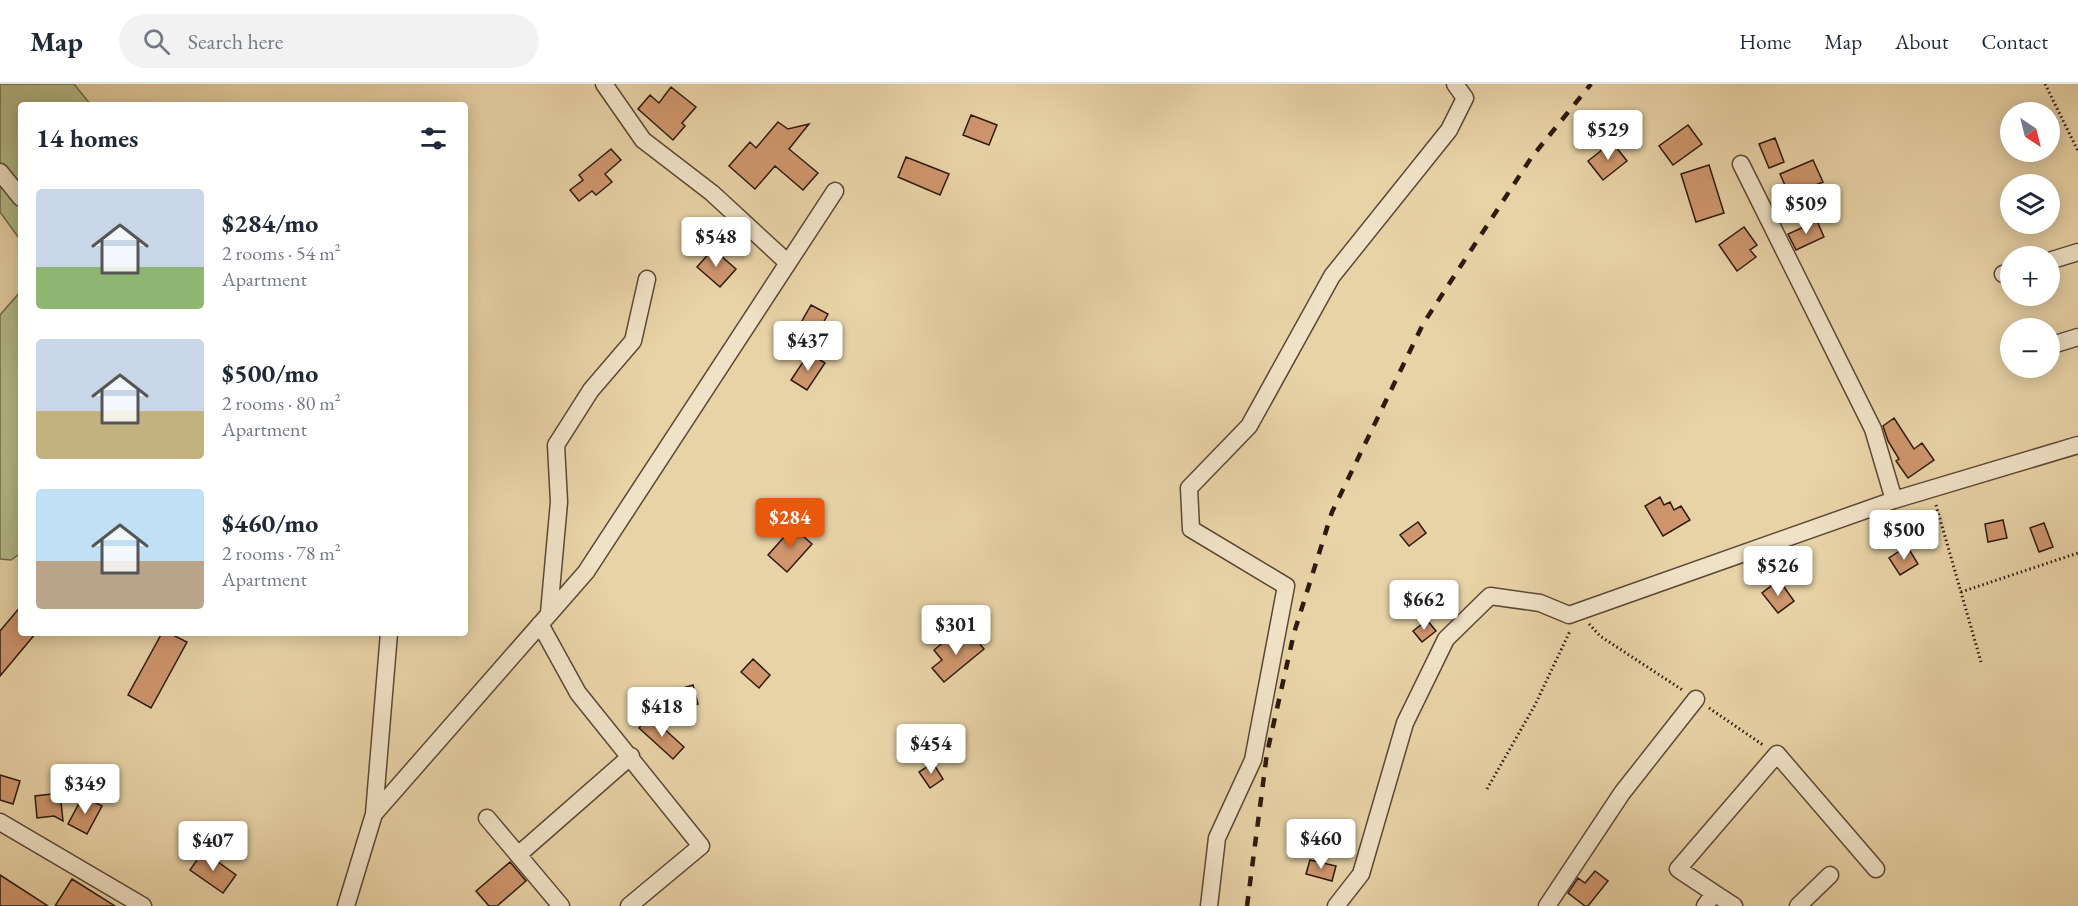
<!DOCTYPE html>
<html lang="en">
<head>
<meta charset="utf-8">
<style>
	:root { --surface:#fff; --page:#f2f2f3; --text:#1f2937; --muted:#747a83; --line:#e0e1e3; --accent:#ea580c }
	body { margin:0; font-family:"EB Garamond",serif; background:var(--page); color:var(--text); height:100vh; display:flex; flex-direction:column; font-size:22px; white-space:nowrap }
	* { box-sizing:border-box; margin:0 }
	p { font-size:20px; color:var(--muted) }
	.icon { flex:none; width:33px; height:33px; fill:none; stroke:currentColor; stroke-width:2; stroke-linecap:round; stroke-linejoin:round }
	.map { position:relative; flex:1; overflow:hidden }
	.details { position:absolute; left:18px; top:18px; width:450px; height:534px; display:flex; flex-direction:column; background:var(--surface); border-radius:6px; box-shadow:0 3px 15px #0003 }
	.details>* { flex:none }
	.needle { width:39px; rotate:145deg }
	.controls { position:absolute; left:2000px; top:18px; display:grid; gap:12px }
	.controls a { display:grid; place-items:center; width:60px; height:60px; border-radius:50%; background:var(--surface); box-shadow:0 3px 15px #0003; font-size:30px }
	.price { position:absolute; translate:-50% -51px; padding:0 14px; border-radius:6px; background:#fff; color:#222; font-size:20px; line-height:39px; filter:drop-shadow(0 2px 3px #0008) }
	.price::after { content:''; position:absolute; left:50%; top:36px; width:18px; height:14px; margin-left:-9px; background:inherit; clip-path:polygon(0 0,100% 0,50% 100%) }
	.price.selected { background:var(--accent); color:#fff }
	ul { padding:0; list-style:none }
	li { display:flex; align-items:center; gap:18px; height:150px; padding:0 18px }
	li span { display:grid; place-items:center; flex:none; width:168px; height:120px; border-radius:6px; color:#555 }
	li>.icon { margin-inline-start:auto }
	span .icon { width:72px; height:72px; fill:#fffc; stroke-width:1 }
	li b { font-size:26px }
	h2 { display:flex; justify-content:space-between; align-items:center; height:72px; padding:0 18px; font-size:26px }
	header { display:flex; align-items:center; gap:36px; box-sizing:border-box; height:84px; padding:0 30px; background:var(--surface); border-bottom:2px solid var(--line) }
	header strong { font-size:28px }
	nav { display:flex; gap:33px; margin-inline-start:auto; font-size:21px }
	.search { width:420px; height:54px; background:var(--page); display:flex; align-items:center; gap:15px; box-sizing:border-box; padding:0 21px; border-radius:33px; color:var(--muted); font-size:22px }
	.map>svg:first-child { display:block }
	.green { fill:#b4bc88; stroke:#716b4c; stroke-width:1.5 }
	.building { fill:#cf966d; stroke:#2e1a10; stroke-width:1.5 }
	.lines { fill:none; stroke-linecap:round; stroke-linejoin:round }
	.street-casing { stroke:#5c4836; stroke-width:19 }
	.path { stroke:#2e1a10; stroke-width:3; stroke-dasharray:1.5 3; stroke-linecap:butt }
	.street { stroke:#f0e2c6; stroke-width:16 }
	.rail { stroke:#2e1a10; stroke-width:4.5; stroke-dasharray:10 10; stroke-linecap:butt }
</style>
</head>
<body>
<header>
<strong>Map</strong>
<div class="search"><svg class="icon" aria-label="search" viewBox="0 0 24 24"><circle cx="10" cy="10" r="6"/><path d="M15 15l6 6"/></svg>Search here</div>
<nav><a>Home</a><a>Map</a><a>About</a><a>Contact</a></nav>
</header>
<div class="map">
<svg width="2078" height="822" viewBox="0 0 2078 822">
	<rect width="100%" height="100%" fill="#e8d3a7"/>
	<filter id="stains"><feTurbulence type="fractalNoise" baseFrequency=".00333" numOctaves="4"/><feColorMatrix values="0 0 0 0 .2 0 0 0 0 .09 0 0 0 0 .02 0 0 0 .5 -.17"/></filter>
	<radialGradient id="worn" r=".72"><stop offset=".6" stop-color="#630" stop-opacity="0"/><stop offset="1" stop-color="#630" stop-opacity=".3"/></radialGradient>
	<!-- green -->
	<path class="green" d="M0,0H74L91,21H21V157L0,128Z
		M21,207V469L11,476L0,475V231Z"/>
	<!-- building -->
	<path class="building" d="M671,3L696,23L682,39L685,42L673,56L638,25L650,11L659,19Z
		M971,31L997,41L989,61L963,51Z
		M778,38L788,45L809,40L789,65L818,89L803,106L775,82L755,105L729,82L750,58L756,64Z
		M1688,41L1702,60L1673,81L1659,62Z
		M1775,54L1784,78L1769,84L1759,60Z
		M1612,58L1627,77L1603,96L1588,77Z
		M611,65L621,76L605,90L612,98L596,111L592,107L579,117L570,106L583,96L579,91Z
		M906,73L949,90L940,111L898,93Z
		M1813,76L1823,98L1803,106L1802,104L1788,108L1780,90Z
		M1709,81L1724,129L1696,138L1681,90Z
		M1817,137L1824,153L1796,166L1788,150Z
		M1744,143L1757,161L1750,166L1756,173L1737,187L1719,161Z
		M713,165L736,185L720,203L697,183Z
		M811,221L828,230L815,254L798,244Z
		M809,269L825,279L807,306L791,296Z
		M1894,334L1914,365L1922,359L1934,376L1908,394L1896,377L1899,375L1888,357L1883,342Z
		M1660,413L1664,421L1670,418L1674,426L1681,422L1690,436L1663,452L1645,422Z
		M2003,436L2007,454L1988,458L1985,440Z
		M1418,438L1426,449L1409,462L1400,451Z
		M2044,439L2053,463L2039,468L2030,444Z
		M793,443L812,460L787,488L768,471Z
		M1907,462L1918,480L1900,491L1889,474Z
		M1779,496L1794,517L1778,529L1762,509Z
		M21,522V549H36L0,592V547Z
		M1427,536L1436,547L1422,558L1413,547Z
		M162,549H169L187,558L151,624L128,611Z
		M971,550L984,565L944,598L932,584L942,576L934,566L951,552L958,561Z
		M753,575L770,591L759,604L741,588Z
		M693,601L698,620L678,626L673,607Z
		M650,632L684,663L673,675L639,644Z
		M933,679L943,695L930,704L919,688Z
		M0,691L20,697L13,720L0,716Z
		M60,709L63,737L54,732L37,734L35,712Z
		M83,712L102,722L87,750L68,740Z
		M203,767L236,791L223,809L190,786Z
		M1310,776L1336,782L1332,797L1306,790Z
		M510,778L526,797L497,822H489L476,807Z
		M1595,787L1608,797L1588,822H1585L1568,809L1578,794L1585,799Z
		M0,791L48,822H0Z
		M72,795L115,822H55Z"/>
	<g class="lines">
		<!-- street casing -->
		<g class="street-casing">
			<path id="street" d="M604,0L643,56L712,109L788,179
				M1741,80L1873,345L1894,416L2078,361
				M0,88L21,114
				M2049,177L2078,168
				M2003,190L2010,188
				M2049,262L2078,253
				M549,529L559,418L556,361L591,306L633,257L647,195
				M540,540L578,609L701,762L629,822
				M374,730L389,549
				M487,734L561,822
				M0,738L143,822
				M518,771L631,672
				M1714,809L1734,822
				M346,822L374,730L586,488L835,107
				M1209,822L1217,754L1253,676L1286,502L1191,445L1189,404L1249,342L1332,192L1449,46L1465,14L1455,0
				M1336,822L1361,790L1405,639L1446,555L1490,512L1540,519L1569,531L1894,416
				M1547,822L1622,709L1696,615
				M1705,822L1714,809L1678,785L1777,670L1876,785
				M1798,822L1830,791"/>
		</g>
		<!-- path -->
		<path class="path" d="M2045,0L2078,67
			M1936,421L1981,578
			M1961,508L2078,469
			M1589,540L1600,552L1684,607
			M1709,624L1763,661
			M1487,705L1535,621L1570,547"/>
		<!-- street -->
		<use href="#street" class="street"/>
		<!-- rail -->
		<path class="rail" d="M1247,822L1267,669L1294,549L1332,428L1423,240L1531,74L1591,0"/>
	</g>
	<rect width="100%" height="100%" filter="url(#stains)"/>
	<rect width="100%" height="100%" fill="url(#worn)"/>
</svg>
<div class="controls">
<a><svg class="needle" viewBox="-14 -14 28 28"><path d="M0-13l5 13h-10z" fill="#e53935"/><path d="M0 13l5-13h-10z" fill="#747a83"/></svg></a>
<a><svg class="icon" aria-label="layers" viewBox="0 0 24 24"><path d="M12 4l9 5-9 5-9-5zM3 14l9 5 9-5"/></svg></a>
<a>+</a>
<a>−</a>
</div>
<b class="price" style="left:1608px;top:77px">$529</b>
<b class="price" style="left:1806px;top:151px">$509</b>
<b class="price" style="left:716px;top:184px">$548</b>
<b class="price" style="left:808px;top:288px">$437</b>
<b class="price selected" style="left:790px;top:465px">$284</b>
<b class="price" style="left:1904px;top:477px">$500</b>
<b class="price" style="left:1778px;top:513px">$526</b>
<b class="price" style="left:1424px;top:547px">$662</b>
<b class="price" style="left:956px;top:572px">$301</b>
<b class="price" style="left:662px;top:654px">$418</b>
<b class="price" style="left:931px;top:691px">$454</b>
<b class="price" style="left:85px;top:731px">$349</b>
<b class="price" style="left:1321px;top:786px">$460</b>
<b class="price" style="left:213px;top:788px">$407</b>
<section class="details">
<h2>14 homes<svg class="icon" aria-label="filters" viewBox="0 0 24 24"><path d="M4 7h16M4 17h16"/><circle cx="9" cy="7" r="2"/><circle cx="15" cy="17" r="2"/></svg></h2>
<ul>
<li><span style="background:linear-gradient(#c9d6e8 65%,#8fb573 0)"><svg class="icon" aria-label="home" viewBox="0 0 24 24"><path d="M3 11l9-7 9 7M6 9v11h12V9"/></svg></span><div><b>$284/mo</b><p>2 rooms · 54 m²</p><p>Apartment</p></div></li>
<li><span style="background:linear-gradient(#c9d6e8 60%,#c2b280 0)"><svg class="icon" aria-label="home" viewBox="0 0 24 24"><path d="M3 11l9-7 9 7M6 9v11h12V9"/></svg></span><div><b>$500/mo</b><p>2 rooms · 80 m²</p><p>Apartment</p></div></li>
<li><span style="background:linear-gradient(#bfe0f5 60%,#b9a48a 0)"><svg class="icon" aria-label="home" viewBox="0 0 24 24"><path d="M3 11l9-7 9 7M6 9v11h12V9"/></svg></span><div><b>$460/mo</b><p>2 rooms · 78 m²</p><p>Apartment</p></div></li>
</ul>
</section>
</div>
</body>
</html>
